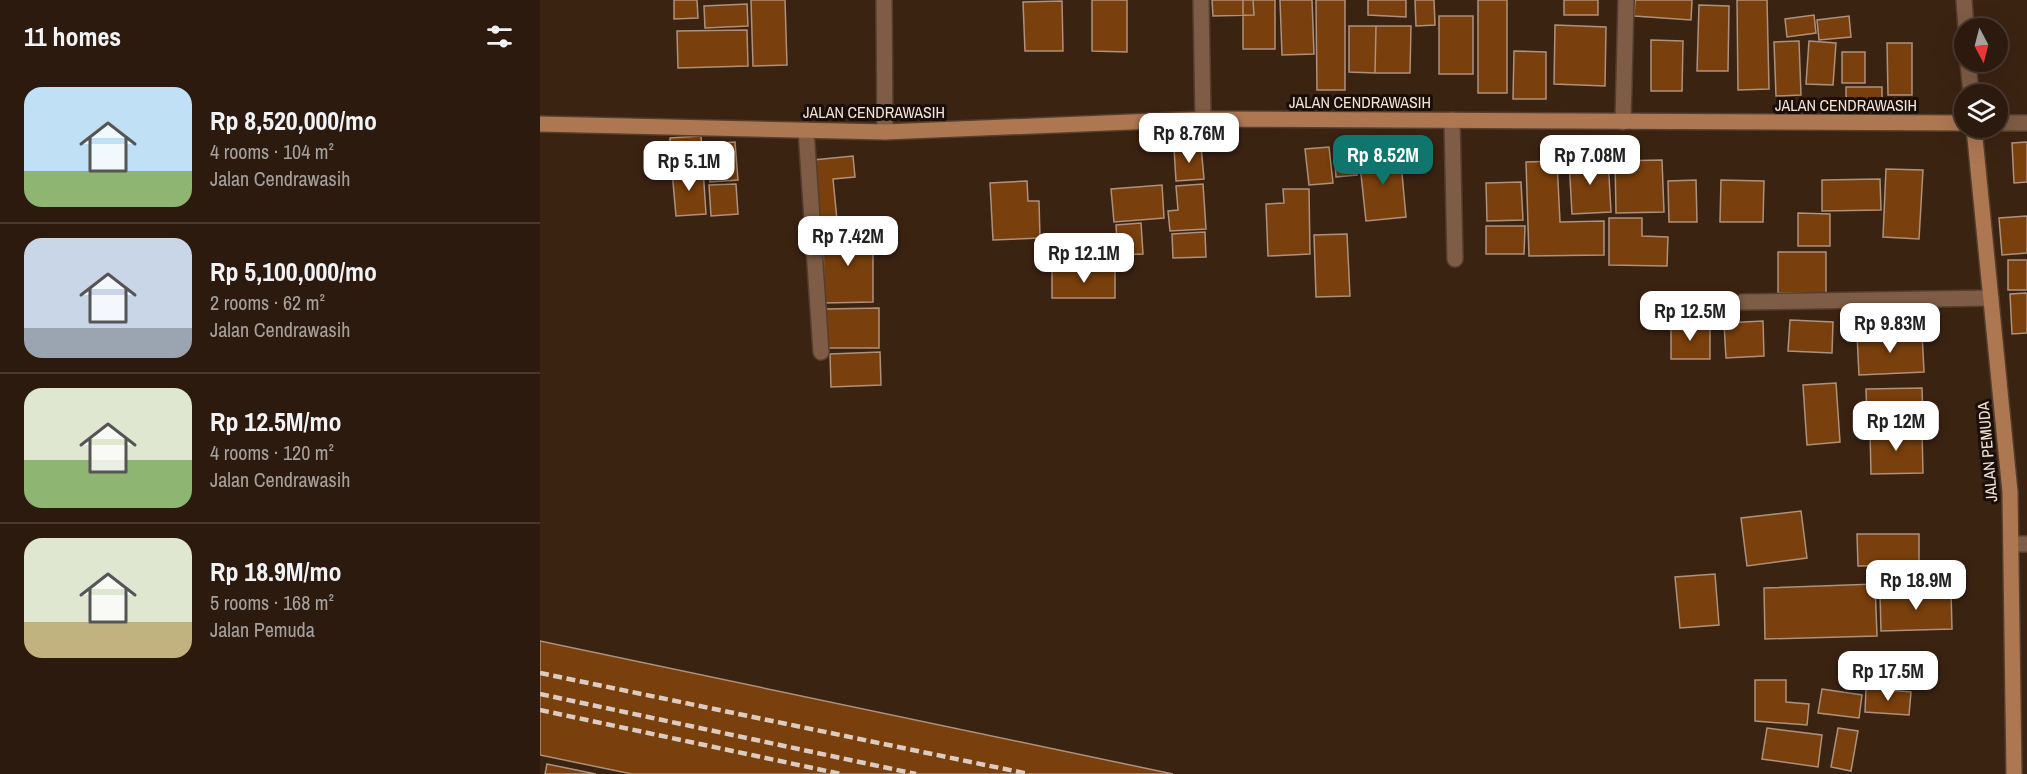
<!DOCTYPE html>
<html lang="en">
<head>
<meta charset="utf-8">
<style>
	:root { --surface:#2c1a0e; --page:#342317; --text:#f1f3f6; --muted:#a6a19e; --line:#48382e; --accent:#0f766e }
	body { margin:0; font-family:"Archivo Narrow",sans-serif; background:var(--page); color:var(--text); height:100vh; display:flex; flex-direction:column; font-size:22px; white-space:nowrap }
	* { box-sizing:border-box; margin:0 }
	p { font-size:20px; color:var(--muted) }
	.icon { flex:none; width:33px; height:33px; fill:none; stroke:currentColor; stroke-width:2; stroke-linecap:round; stroke-linejoin:round }
	.map { position:relative; flex:1; overflow:hidden }
	.sheet { display:flex; flex-direction:column; background:var(--surface); width:540px }
	.sheet>* { flex:none }
	.needle { width:39px; rotate:173deg }
	.fabs { position:absolute; left:1414px; top:18px; display:grid; gap:12px }
	.fabs a { display:grid; place-items:center; width:54px; height:54px; border-radius:50%; background:var(--surface); box-shadow:0 6px 24px #0002,0 0 0 2px var(--line); font-size:30px }
	.price { position:absolute; translate:-50% -51px; padding:0 14px; border-radius:12px; background:#fff; color:#222; font-size:20px; line-height:39px; filter:drop-shadow(0 2px 3px #0008) }
	.price::after { content:''; position:absolute; left:50%; top:36px; width:18px; height:14px; margin-left:-9px; background:inherit; clip-path:polygon(0 0,100% 0,50% 100%) }
	.price.active { background:var(--accent); color:#fff }
	ul { padding:0; list-style:none }
	li { display:flex; align-items:center; gap:18px; height:150px; padding:0 24px }
	li+li { border-top:2px solid var(--line) }
	li span { display:grid; place-items:center; flex:none; width:168px; height:120px; border-radius:18px; color:#555 }
	li>.icon { margin-inline-start:auto }
	span .icon { width:72px; height:72px; fill:#fffc; stroke-width:1 }
	li b { font-size:26px }
	h2 { display:flex; justify-content:space-between; align-items:center; height:72px; padding:0 24px; font-size:26px }
	main { display:flex; flex:1; min-height:0 }
	.map>svg:first-child { display:block }
	.building { fill:#793f0c; stroke:#ae917d; stroke-width:1.5 }
	.lines { fill:none; stroke-linecap:round; stroke-linejoin:round }
	.street-casing { stroke:#553e2e; stroke-width:18 }
	.secondary-casing { stroke:#553e2e; stroke-width:18 }
	.street { stroke:#7e5c45; stroke-width:15 }
	.secondary { stroke:#ad7752; stroke-width:15 }
	.rail { stroke:#dccbc0; stroke-width:4.5; stroke-dasharray:9 4.5; stroke-linecap:butt }
	.labels { text-anchor:middle; dominant-baseline:central; stroke-width:6; stroke-linejoin:round; paint-order:stroke }
	.street-label { font-size:16px; fill:#f3e3d8; stroke:#1a0f08 }
</style>
</head>
<body>
<main>
<section class="sheet">
<h2>11 homes<svg class="icon" aria-label="filters" viewBox="0 0 24 24"><path d="M4 7h16M4 17h16"/><circle cx="9" cy="7" r="2"/><circle cx="15" cy="17" r="2"/></svg></h2>
<ul>
<li><span style="background:linear-gradient(#bfe0f5 70%,#8fb573 0)"><svg class="icon" aria-label="home" viewBox="0 0 24 24"><path d="M3 11l9-7 9 7M6 9v11h12V9"/></svg></span><div><b>Rp 8,520,000/mo</b><p>4 rooms · 104 m²</p><p>Jalan Cendrawasih</p></div></li>
<li><span style="background:linear-gradient(#c9d6e8 75%,#9aa5b1 0)"><svg class="icon" aria-label="home" viewBox="0 0 24 24"><path d="M3 11l9-7 9 7M6 9v11h12V9"/></svg></span><div><b>Rp 5,100,000/mo</b><p>2 rooms · 62 m²</p><p>Jalan Cendrawasih</p></div></li>
<li><span style="background:linear-gradient(#dfe7d0 60%,#8fb573 0)"><svg class="icon" aria-label="home" viewBox="0 0 24 24"><path d="M3 11l9-7 9 7M6 9v11h12V9"/></svg></span><div><b>Rp 12.5M/mo</b><p>4 rooms · 120 m²</p><p>Jalan Cendrawasih</p></div></li>
<li><span style="background:linear-gradient(#dfe7d0 70%,#c2b280 0)"><svg class="icon" aria-label="home" viewBox="0 0 24 24"><path d="M3 11l9-7 9 7M6 9v11h12V9"/></svg></span><div><b>Rp 18.9M/mo</b><p>5 rooms · 168 m²</p><p>Jalan Pemuda</p></div></li>
</ul>
</section>
<div class="map">
<svg width="1487" height="774" viewBox="0 0 1487 774">
	<rect width="100%" height="100%" fill="#3b2312"/>
	<!-- building -->
	<path class="building" d="M134,0H157L158,18L134,19Z
		M211,0H245L247,65L213,66Z
		M552,0H587V52L552,51Z
		M672,0H713L714,15L673,16Z
		M703,0H735V49H703Z
		M740,0H772L774,54L742,55Z
		M776,0H805V90H777Z
		M828,0H866V17L828,15Z
		M875,0H894L895,25L876,26Z
		M938,0H967V93H938Z
		M1024,0H1058V15H1024Z
		M1095,0H1152L1151,20L1094,16Z
		M1197,0H1227L1229,89L1198,90Z
		M522,1L523,51H485L483,2Z
		M207,4L208,26L165,28L164,6Z
		M1159,5L1189,6L1188,71H1157Z
		M1274,15L1276,33L1247,37L1245,19Z
		M899,16H933V74H899Z
		M1309,16L1311,37L1279,40L1277,20Z
		M1015,25L1066,27L1065,86L1014,84Z
		M809,26H836L835,73L809,72Z
		M836,26H871L870,73H835Z
		M207,30L208,66L138,68L137,31Z
		M1111,40L1143,41L1142,91H1111Z
		M1259,41L1261,95L1236,96L1234,42Z
		M1269,41L1296,43L1293,85L1266,84Z
		M1347,43H1372V95H1348Z
		M974,51L1006,52V99H973Z
		M1302,52H1325V83H1302Z
		M1306,87H1342V105H1306Z
		M161,136L163,168L132,171L130,138Z
		M195,142L198,180L170,182L167,144Z
		M1487,142V182L1474,183L1472,143Z
		M661,146L664,179L636,181L634,148Z
		M814,146L817,175L796,177L794,148Z
		M789,147L793,183L769,185L765,149Z
		M860,152L866,217L826,221L819,156Z
		M313,156L315,177L293,179L297,220L278,222L273,160Z
		M1068,158L1071,212L1032,214L1029,160Z
		M1122,160L1124,212L1076,213L1075,161Z
		M1017,161L1020,222L1064,221V255L989,256L986,162Z
		M163,168L166,214L136,216L132,171Z
		M1346,169L1383,170L1379,239L1343,237Z
		M1340,179L1341,210L1282,211V180Z
		M1156,180L1157,222H1129L1128,181Z
		M1181,180L1224,181L1223,222H1180Z
		M487,181L488,201H499L500,238L453,240L450,183Z
		M981,182L983,220L947,221L946,183Z
		M196,184L198,214L171,216L169,185Z
		M663,184L666,229L630,231L628,211L638,210L636,186Z
		M622,185L624,218L574,222L571,189Z
		M743,189H769L770,254L728,256L726,204L744,203Z
		M1258,213L1290,214V246H1258Z
		M1487,216V253L1462,255L1459,218Z
		M1069,218H1102V236L1128,237L1127,266L1069,265Z
		M601,223L603,254L578,255L576,225Z
		M946,226H985L984,254H946Z
		M333,230V302L284,303L283,232Z
		M665,232L666,257L633,258L632,234Z
		M807,234L810,296L776,297L774,235Z
		M1238,252H1286V293H1238Z
		M1468,260H1487V290H1468Z
		M575,269V298H512V270Z
		M1487,293V333L1472,334L1470,294Z
		M339,308V348H288L286,309Z
		M1250,320L1293,322L1292,353L1248,351Z
		M1223,321L1224,356L1186,358L1184,323Z
		M1131,325H1170V359H1131Z
		M1382,332L1384,372L1319,375L1317,335Z
		M340,352L341,385L291,387L290,354Z
		M1296,383L1300,442L1267,445L1263,385Z
		M1382,388L1383,422L1327,423L1326,389Z
		M1382,431L1383,473L1331,474L1330,432Z
		M1261,511L1267,558L1207,566L1201,518Z
		M1317,534H1379V565L1318,566Z
		M1339,571H1405L1406,589H1339Z
		M1175,574L1179,625L1140,628L1135,577Z
		M1335,584L1337,636L1225,639L1224,588Z
		M1411,591L1412,629L1341,631L1340,593Z
		M0,641L633,774H92L0,755Z
		M1215,680H1246V702L1269,704L1267,725L1215,721Z
		M1326,688L1371,692L1369,715L1325,712Z
		M1282,689L1322,695L1319,718L1278,713Z
		M1227,728L1282,735L1278,767L1222,759Z
		M1298,728L1318,731L1311,771L1291,767Z
		M7,764L56,774H5Z"/>
	<g class="lines">
		<!-- street casing -->
		<g class="street-casing">
			<path id="street" d="M344,0L345,132
				M661,0L663,119
				M1424,0L1426,28
				M1428,62L1431,94
				M912,120L915,259
				M1083,122L1086,0
				M1458,123H1487
				M266,130L281,352
				M1202,302L1451,298
				M1471,544H1487"/>
		</g>
		<!-- secondary casing -->
		<g class="secondary-casing">
			<path id="secondary" d="M0,124L345,132L663,119L1425,123
				M1434,128L1470,492L1474,774"/>
		</g>
		<!-- street -->
		<use href="#street" class="street"/>
		<!-- secondary -->
		<use href="#secondary" class="secondary"/>
		<!-- rail -->
		<path class="rail" d="M0,673L489,774
			M0,694L376,774
			M0,710L301,774"/>
	</g>
	<g class="labels">
		<!-- street labels -->
		<g class="street-label">
			<text x="820" y="102">JALAN CENDRAWASIH</text>
			<text x="1306" y="105">JALAN CENDRAWASIH</text>
			<text x="334" y="112">JALAN CENDRAWASIH</text>
			<text transform="translate(1447 452) rotate(-95)">JALAN PEMUDA</text>
		</g>
	</g>
</svg>
<div class="fabs">
<a><svg class="needle" viewBox="-14 -14 28 28"><path d="M0-13l5 13h-10z" fill="#e53935"/><path d="M0 13l5-13h-10z" fill="#a6a19e"/></svg></a>
<a><svg class="icon" aria-label="layers" viewBox="0 0 24 24"><path d="M12 4l9 5-9 5-9-5zM3 14l9 5 9-5"/></svg></a>
</div>
<b class="price" style="left:649px;top:164px">Rp 8.76M</b>
<b class="price active" style="left:843px;top:186px">Rp 8.52M</b>
<b class="price" style="left:1050px;top:186px">Rp 7.08M</b>
<b class="price" style="left:149px;top:192px">Rp 5.1M</b>
<b class="price" style="left:308px;top:267px">Rp 7.42M</b>
<b class="price" style="left:544px;top:284px">Rp 12.1M</b>
<b class="price" style="left:1150px;top:342px">Rp 12.5M</b>
<b class="price" style="left:1350px;top:354px">Rp 9.83M</b>
<b class="price" style="left:1356px;top:452px">Rp 12M</b>
<b class="price" style="left:1376px;top:611px">Rp 18.9M</b>
<b class="price" style="left:1348px;top:702px">Rp 17.5M</b>
</div>
</main>
</body>
</html>
